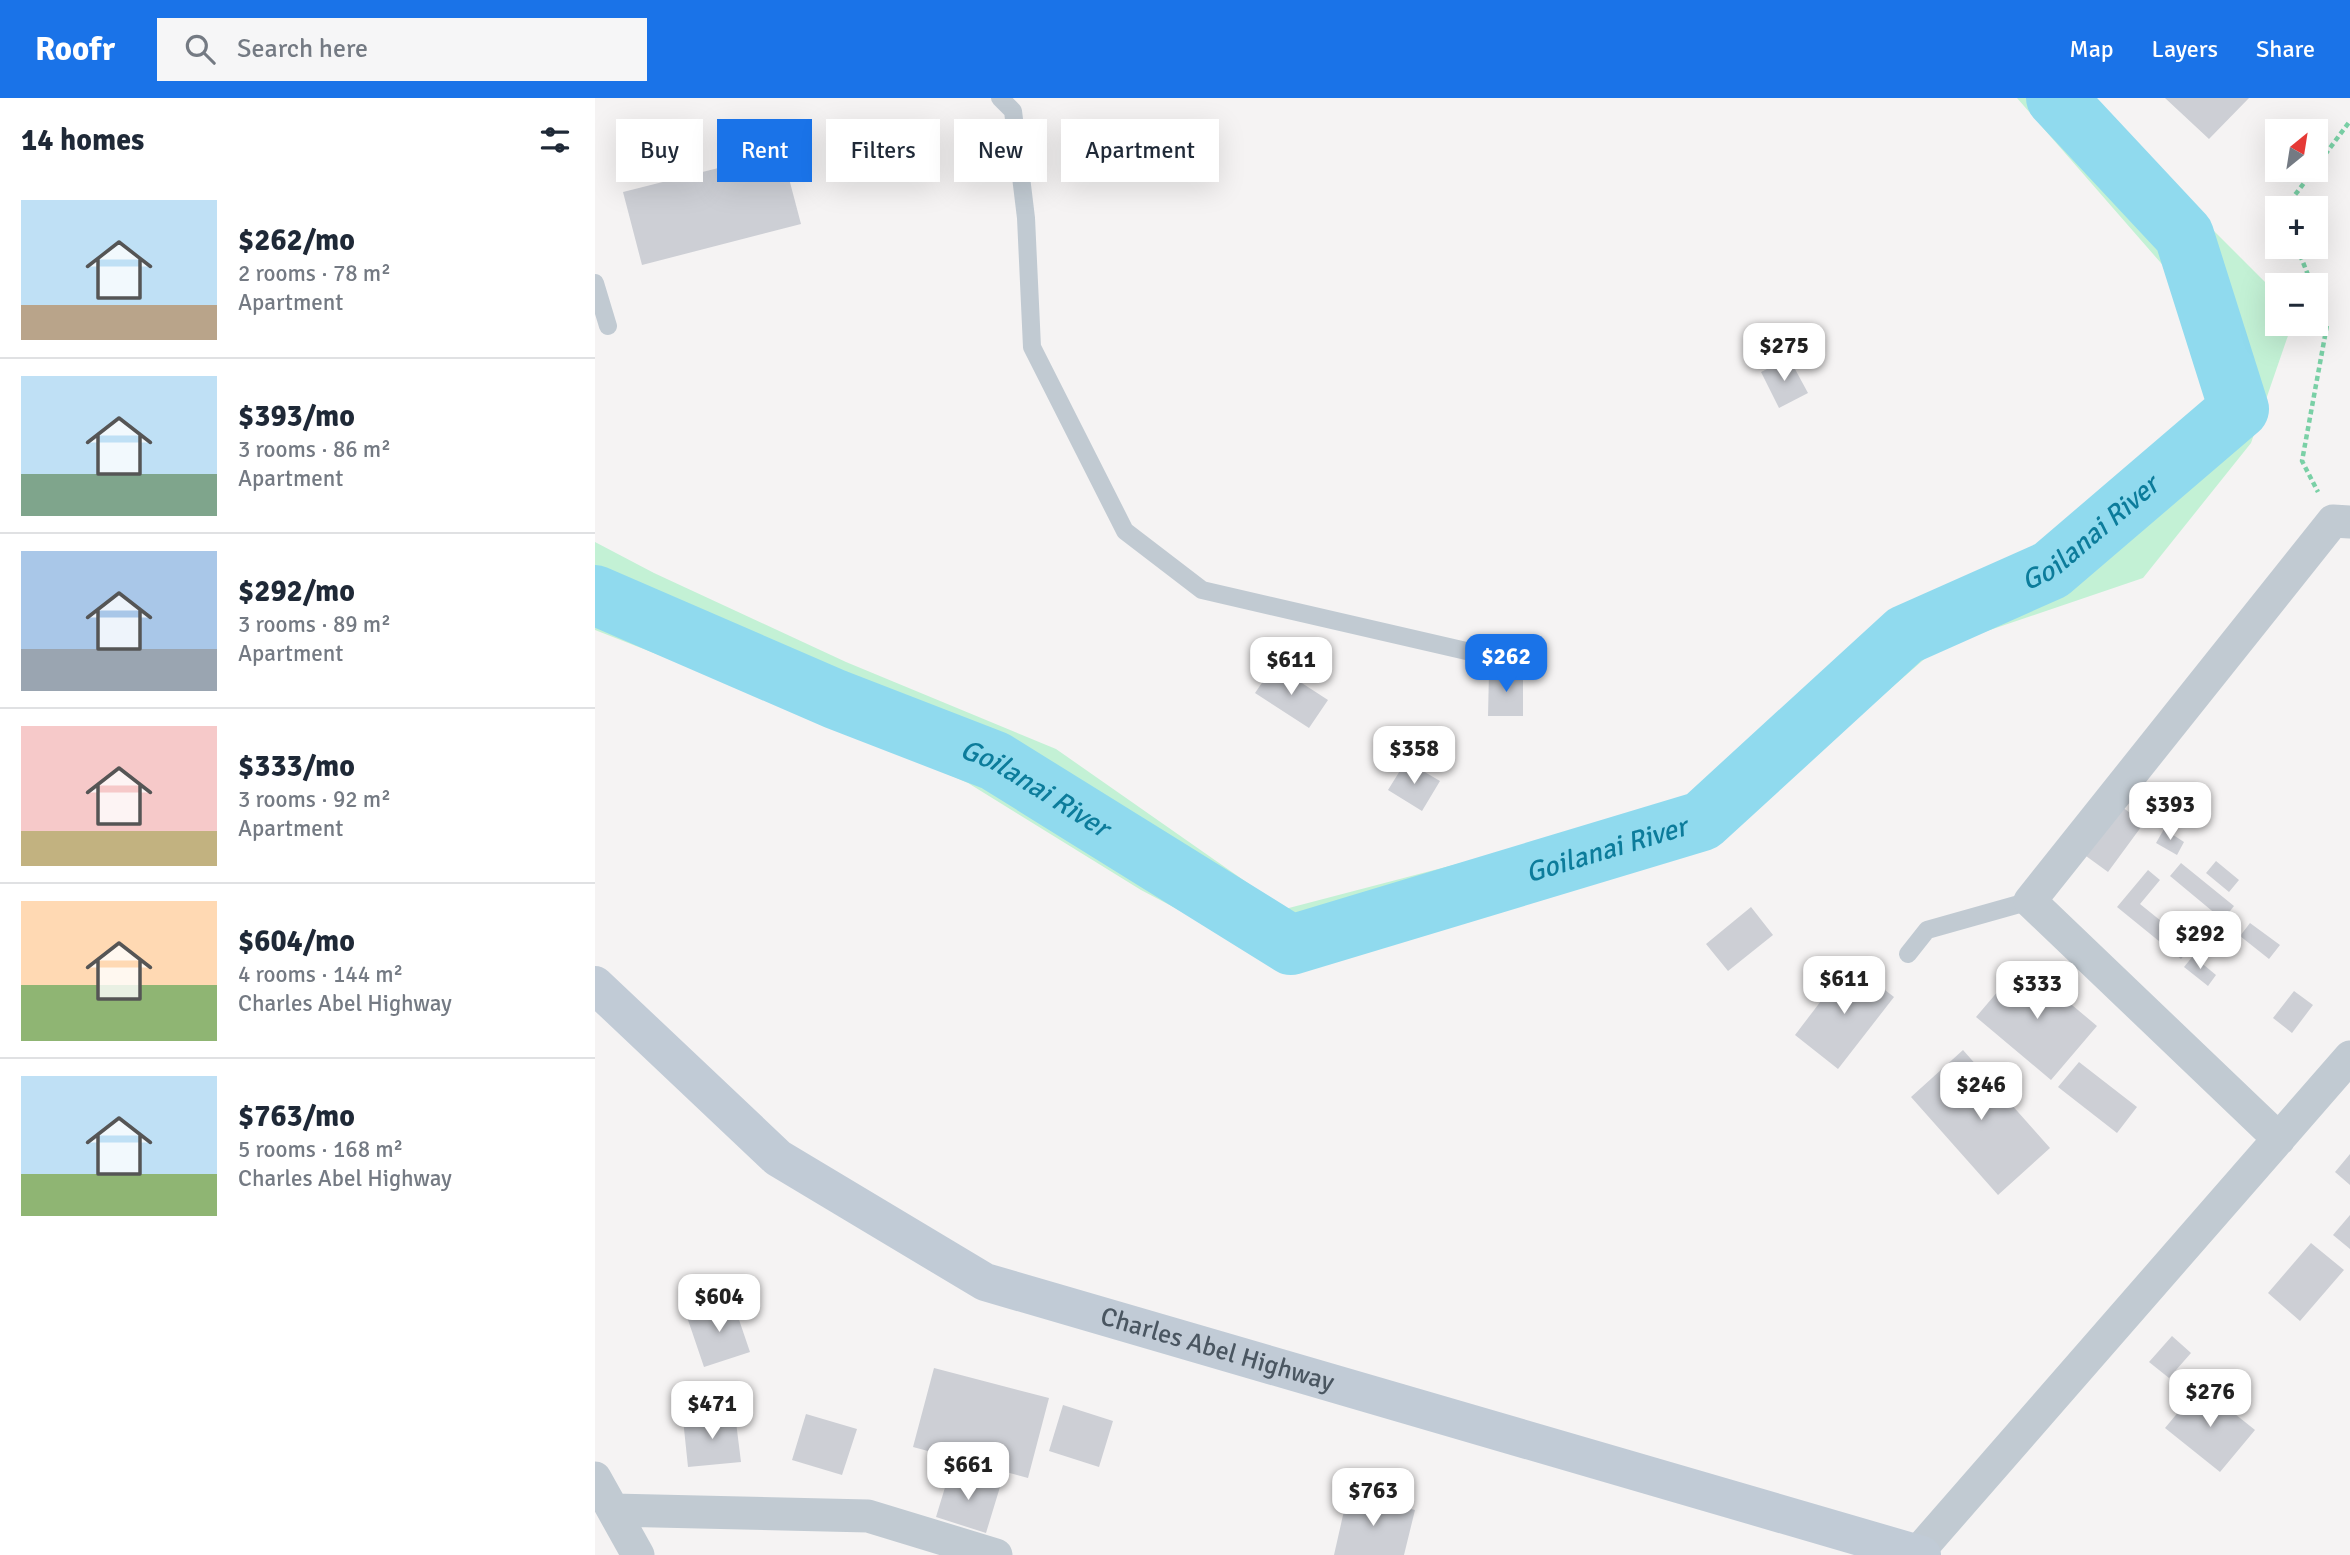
<!DOCTYPE html>
<html lang="en">
<head>
<meta charset="utf-8">
<style>
	:root { --surface:#fff; --page:#f6f6f7; --text:#1f2937; --muted:#747a83; --line:#e0e1e3; --accent:#1a73e8 }
	body { margin:0; font-family:Signika,sans-serif; background:var(--page); color:var(--text); height:100vh; display:flex; flex-direction:column; font-size:26px; white-space:nowrap }
	* { box-sizing:border-box; margin:0 }
	p { font-size:23px; color:var(--muted) }
	.icon { flex:none; width:38px; height:38px; fill:none; stroke:currentColor; stroke-width:2; stroke-linecap:round; stroke-linejoin:round }
	.map { position:relative; flex:1; overflow:hidden }
	.panel { display:flex; flex-direction:column; background:var(--surface); width:595px }
	.panel>* { flex:none }
	.top-card { position:absolute; left:21px; top:21px; width:665px; height:63px; display:flex; gap:14px }
	.needle { width:46px; rotate:30deg }
	.fabs { position:absolute; left:1670px; top:21px; display:grid; gap:14px }
	.fabs a { display:grid; place-items:center; width:63px; height:63px; border-radius:0px; background:var(--surface); box-shadow:0 7px 28px #0002; font-size:35px }
	.price { position:absolute; translate:-50% -60px; padding:0 16px; border-radius:14px; background:#fff; color:#222; font-size:23px; line-height:46px; filter:drop-shadow(0 2px 4px #0008) }
	.price::after { content:''; position:absolute; left:50%; top:42px; width:21px; height:16px; margin-left:-10px; background:inherit; clip-path:polygon(0 0,100% 0,50% 100%) }
	.price.active { background:var(--accent); color:#fff }
	ul { padding:0; list-style:none }
	li { display:flex; align-items:center; gap:21px; height:175px; padding:0 21px }
	li+li { border-top:2px solid var(--line) }
	li span { display:grid; place-items:center; flex:none; width:196px; height:140px; border-radius:0px; color:#555 }
	li>.icon { margin-inline-start:auto }
	span .icon { width:84px; height:84px; fill:#fffc; stroke-width:1 }
	li b { font-size:30px }
	h2 { display:flex; justify-content:space-between; align-items:center; height:84px; padding:0 21px; font-size:30px }
	.chip { padding:0 24px; border-radius:0px; background:var(--surface); box-shadow:0 7px 28px #0002; font-size:24px; line-height:63px }
	.chip.active { background:var(--accent); color:#fff }
	header { display:flex; align-items:center; gap:42px; box-sizing:border-box; height:98px; padding:0 35px; background:var(--accent); color:#fff }
	header strong { font-size:33px }
	nav { display:flex; gap:38px; margin-inline-start:auto; font-size:24px }
	.search { width:490px; height:63px; background:var(--page); display:flex; align-items:center; gap:18px; box-sizing:border-box; padding:0 24px; border-radius:0px; color:var(--muted); font-size:26px }
	main { display:flex; flex:1; min-height:0 }
	.map>svg:first-child { display:block }
	.green { fill:#c3f1d5 }
	.lines { fill:none; stroke-linecap:round; stroke-linejoin:round }
	.river { stroke:#90daee; stroke-width:60 }
	.building { fill:#cdcfd5 }
	.path { stroke:#7ad0a6; stroke-width:4.5; stroke-dasharray:5 3.5; stroke-linecap:butt }
	.lane { stroke:#c1cad2; stroke-width:18 }
	.street { stroke:#c1cad2; stroke-width:33 }
	.secondary { stroke:#c1cbd6; stroke-width:38 }
	.labels { text-anchor:middle; dominant-baseline:central; stroke-width:5; stroke-linejoin:round; paint-order:stroke }
	.street-label { font-size:26px; fill:#4a5661; stroke:#fff }
	.water-label { font-size:28px; font-style:italic; fill:#0c7c9b; stroke:#fff }
</style>
</head>
<body>
<header>
<strong>Roofr</strong>
<div class="search"><svg class="icon" aria-label="search" viewBox="0 0 24 24"><circle cx="10" cy="10" r="6"/><path d="M15 15l6 6"/></svg>Search here</div>
<nav><a>Map</a><a>Layers</a><a>Share</a></nav>
</header>
<main>
<section class="panel">
<h2>14 homes<svg class="icon" aria-label="filters" viewBox="0 0 24 24"><path d="M4 7h16M4 17h16"/><circle cx="9" cy="7" r="2"/><circle cx="15" cy="17" r="2"/></svg></h2>
<ul>
<li><span style="background:linear-gradient(#bfe0f5 75%,#b9a48a 0)"><svg class="icon" aria-label="home" viewBox="0 0 24 24"><path d="M3 11l9-7 9 7M6 9v11h12V9"/></svg></span><div><b>$262/mo</b><p>2 rooms · 78 m²</p><p>Apartment</p></div></li>
<li><span style="background:linear-gradient(#bfe0f5 70%,#7fa58c 0)"><svg class="icon" aria-label="home" viewBox="0 0 24 24"><path d="M3 11l9-7 9 7M6 9v11h12V9"/></svg></span><div><b>$393/mo</b><p>3 rooms · 86 m²</p><p>Apartment</p></div></li>
<li><span style="background:linear-gradient(#a9c7e8 70%,#9aa5b1 0)"><svg class="icon" aria-label="home" viewBox="0 0 24 24"><path d="M3 11l9-7 9 7M6 9v11h12V9"/></svg></span><div><b>$292/mo</b><p>3 rooms · 89 m²</p><p>Apartment</p></div></li>
<li><span style="background:linear-gradient(#f6c9c9 75%,#c2b280 0)"><svg class="icon" aria-label="home" viewBox="0 0 24 24"><path d="M3 11l9-7 9 7M6 9v11h12V9"/></svg></span><div><b>$333/mo</b><p>3 rooms · 92 m²</p><p>Apartment</p></div></li>
<li><span style="background:linear-gradient(#ffd9b3 60%,#8fb573 0)"><svg class="icon" aria-label="home" viewBox="0 0 24 24"><path d="M3 11l9-7 9 7M6 9v11h12V9"/></svg></span><div><b>$604/mo</b><p>4 rooms · 144 m²</p><p>Charles Abel Highway</p></div></li>
<li><span style="background:linear-gradient(#bfe0f5 70%,#8fb573 0)"><svg class="icon" aria-label="home" viewBox="0 0 24 24"><path d="M3 11l9-7 9 7M6 9v11h12V9"/></svg></span><div><b>$763/mo</b><p>5 rooms · 168 m²</p><p>Charles Abel Highway</p></div></li>
</ul>
</section>
<div class="map">
<svg width="1755" height="1457" viewBox="0 0 1755 1457">
	<rect width="100%" height="100%" fill="#f5f3f3"/>
	<!-- green -->
	<path class="green" d="M1422,0H1499L1606,120L1682,196V226H1697L1656,345L1548,480L1342,550L1131,734L704,875L546,792L373,685L210,614L0,532V444L59,475L251,564L461,651L690,811L1095,705L1297,519L1441,450L1617,309L1579,180Z"/>
	<g class="lines">
		<!-- river -->
		<path class="river" id="s1" d="M0,497L240,601L400,663L696,847L1107,723L1310,537L1456,472L1644,311L1589,137L1461,0"/>
	</g>
	<!-- building -->
	<path class="building" d="M1570,0H1654L1614,41Z
		M187,54L206,126L47,167L28,94Z
		M1194,260L1213,295L1184,310L1166,274Z
		M679,567L733,602L714,630L660,595Z
		M894,574L928,575V618H893Z
		M811,663L845,683L827,713L793,692Z
		M1527,709L1549,725L1513,774L1491,758Z
		M1569,731L1589,744L1582,757L1561,745Z
		M1621,763L1644,782L1634,794L1611,775Z
		M1586,765L1639,808L1628,822L1575,778Z
		M1553,772L1565,782L1545,806L1597,848L1586,861L1522,809Z
		M1156,809L1178,837L1133,873L1111,846Z
		M1655,825L1685,847L1674,861L1645,838Z
		M1598,858L1621,877L1613,888L1589,869Z
		M1255,865L1299,899L1243,971L1200,937Z
		M1427,865L1502,928L1456,982L1381,919Z
		M1699,893L1718,907L1697,935L1678,920Z
		M1368,952L1455,1050L1403,1097L1316,999Z
		M1484,964L1542,1009L1522,1035L1463,989Z
		M1755,1056V1087L1740,1074Z
		M1755,1117V1151L1738,1137Z
		M1716,1145L1749,1172L1705,1223L1673,1195Z
		M138,1204L155,1254L109,1269L92,1219Z
		M1577,1238L1596,1255L1574,1280L1554,1264Z
		M339,1270L454,1300L433,1380L318,1349Z
		M1605,1288L1660,1332L1625,1374L1570,1330Z
		M468,1307L518,1323L504,1369L454,1353Z
		M140,1316L146,1364L93,1369L88,1321Z
		M211,1316L262,1331L247,1377L197,1362Z
		M355,1373L405,1389L391,1435L341,1419Z
		M753,1395L820,1412L809,1457H739Z"/>
	<g class="lines">
		<!-- path -->
		<path class="path" d="M1720,70L1755,23
			M1690,110L1719,72
			M1702,149L1717,187
			M1720,196L1732,227L1707,363L1723,394"/>
		<!-- lane -->
		<path class="lane" d="M405,0L418,13L431,120L437,249L530,433L607,492L893,558
			M0,185L13,228
			M1313,856L1332,832L1435,803"/>
		<!-- street -->
		<path class="street" d="M1684,1041L1435,803L1738,423L1755,424
			M0,1380L43,1457
			M18,1412L273,1418L401,1457
			M1323,1454L1755,959"/>
		<!-- secondary -->
		<path class="secondary" id="s2" d="M0,887L183,1060L390,1184L1327,1457"/>
	</g>
	<g class="labels">
		<!-- street labels -->
		<g class="street-label">
			<text stroke="none"><textPath href="#s2" startOffset="735">Charles Abel Highway</textPath></text>
		</g>
		<!-- water labels -->
		<g class="water-label">
			<text stroke="none"><textPath href="#s1" startOffset="1699">Goilanai River</textPath></text>
			<text stroke="none"><textPath href="#s1" startOffset="481">Goilanai River</textPath></text>
			<text stroke="none"><textPath href="#s1" startOffset="1111">Goilanai River</textPath></text>
		</g>
	</g>
</svg>
<div class="fabs">
<a><svg class="needle" viewBox="-14 -14 28 28"><path d="M0-13l5 13h-10z" fill="#e53935"/><path d="M0 13l5-13h-10z" fill="#747a83"/></svg></a>
<a>+</a>
<a>−</a>
</div>
<b class="price" style="left:1189px;top:285px">$275</b>
<b class="price active" style="left:911px;top:596px">$262</b>
<b class="price" style="left:696px;top:599px">$611</b>
<b class="price" style="left:819px;top:688px">$358</b>
<b class="price" style="left:1575px;top:744px">$393</b>
<b class="price" style="left:1605px;top:873px">$292</b>
<b class="price" style="left:1249px;top:918px">$611</b>
<b class="price" style="left:1442px;top:923px">$333</b>
<b class="price" style="left:1386px;top:1024px">$246</b>
<b class="price" style="left:124px;top:1236px">$604</b>
<b class="price" style="left:1615px;top:1331px">$276</b>
<b class="price" style="left:117px;top:1343px">$471</b>
<b class="price" style="left:373px;top:1404px">$661</b>
<b class="price" style="left:778px;top:1430px">$763</b>
<div class="top-card">
<a class="chip">Buy</a>
<a class="chip active">Rent</a>
<a class="chip">Filters</a>
<a class="chip">New</a>
<a class="chip">Apartment</a>
</div>
</div>
</main>
</body>
</html>
